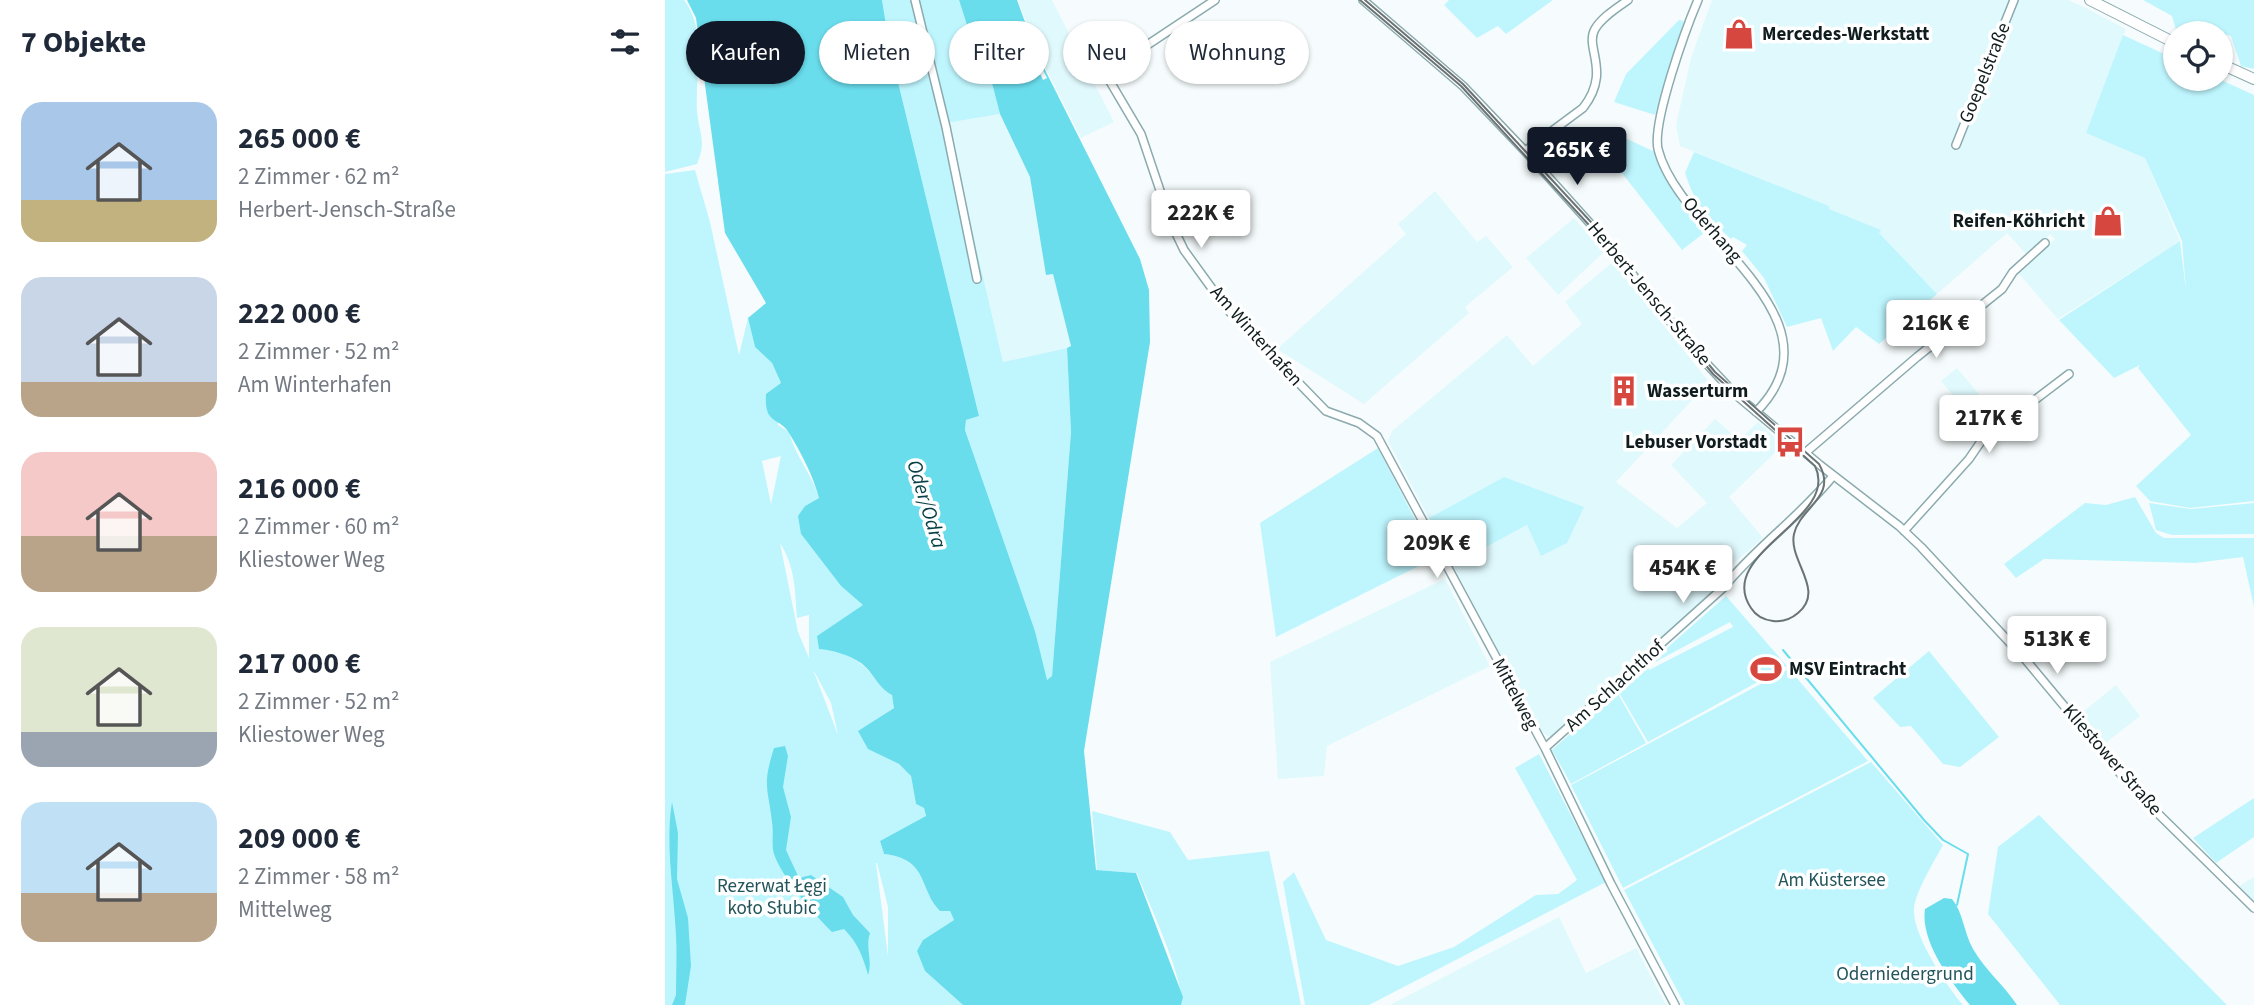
<!DOCTYPE html>
<html lang="de">
<head>
<meta charset="utf-8">
<style>
	:root { --surface:#fff; --page:#f2f2f3; --text:#1f2937; --muted:#747a83; --accent:#111827 }
	body { margin:0; font-family:"Source Sans 3",sans-serif; background:var(--page); color:var(--text); height:100vh; display:flex; flex-direction:column; font-size:26px; white-space:nowrap }
	* { box-sizing:border-box; margin:0 }
	p { font-size:23px; color:var(--muted) }
	.icon { flex:none; width:38px; height:38px; fill:none; stroke:currentColor; stroke-width:2; stroke-linecap:round; stroke-linejoin:round }
	.map { position:relative; flex:1; overflow:hidden }
	.sheet { display:flex; flex-direction:column; background:var(--surface); width:665px }
	.sheet>* { flex:none }
	.guide { position:absolute; left:21px; top:21px; width:665px; height:63px; display:flex; gap:14px }
	.buttons { position:absolute; left:1498px; top:21px; display:grid; gap:14px }
	.buttons a { display:grid; place-items:center; width:70px; height:70px; border-radius:50%; background:var(--surface); box-shadow:0 2px 5px #0004; font-size:35px }
	.price { position:absolute; translate:-50% -60px; padding:0 16px; border-radius:7px; background:#fff; color:#222; font-size:23px; line-height:46px; filter:drop-shadow(0 2px 4px #0008) }
	.price::after { content:''; position:absolute; left:50%; top:42px; width:21px; height:16px; margin-left:-10px; background:inherit; clip-path:polygon(0 0,100% 0,50% 100%) }
	.price.selected { background:var(--accent); color:#fff }
	ul { padding:0; list-style:none }
	li { display:flex; align-items:center; gap:21px; height:175px; padding:0 21px }
	li span { display:grid; place-items:center; flex:none; width:196px; height:140px; border-radius:21px; color:#555 }
	li>.icon { margin-inline-start:auto }
	span .icon { width:84px; height:84px; fill:#fffc; stroke-width:1 }
	li b { font-size:30px }
	h2 { display:flex; justify-content:space-between; align-items:center; height:84px; padding:0 21px; font-size:30px }
	.pill { padding:0 24px; border-radius:32px; background:var(--surface); box-shadow:0 2px 5px #0004; font-size:24px; line-height:63px }
	.pill.selected { background:var(--accent); color:#fff }
	main { display:flex; flex:1; min-height:0 }
	.map>svg:first-child { display:block }
	.built { fill:#e0f9fd }
	.green { fill:#bff6fe; fill-rule:evenodd }
	.water { fill:#6added }
	.pier { fill:#f6fcfd }
	.lines { fill:none; stroke-linecap:round; stroke-linejoin:round }
	.stream { stroke:#6added; stroke-width:2 }
	.street-casing { stroke:#8baaae; stroke-width:10 }
	.secondary-casing { stroke:#8baaae; stroke-width:12 }
	.street { stroke:#fff; stroke-width:7 }
	.secondary { stroke:#fff; stroke-width:10 }
	.tram { stroke:#6a7375; stroke-width:2 }
	.labels { text-anchor:middle; dominant-baseline:central; stroke-width:7; stroke-linejoin:round; paint-order:stroke }
	.poi-label { font-size:19px; font-weight:bold; fill:#101c1e; stroke:#fff; text-anchor:start }
	.street-label { font-size:19px; fill:#101c1e; stroke:#fff }
	.park-label { font-size:19px; fill:#22555b; stroke:#fff }
	.water-label { font-size:21px; font-style:italic; fill:#063f45; stroke:#fff }
</style>
</head>
<body>
<main>
<section class="sheet">
<h2>7 Objekte<svg class="icon" aria-label="filters" viewBox="0 0 24 24"><path d="M4 7h16M4 17h16"/><circle cx="9" cy="7" r="2"/><circle cx="15" cy="17" r="2"/></svg></h2>
<ul>
<li><span style="background:linear-gradient(#a9c7e8 70%,#c2b280 0)"><svg class="icon" aria-label="home" viewBox="0 0 24 24"><path d="M3 11l9-7 9 7M6 9v11h12V9"/></svg></span><div><b>265 000 €</b><p>2 Zimmer · 62 m²</p><p>Herbert-Jensch-Straße</p></div></li>
<li><span style="background:linear-gradient(#c9d6e8 75%,#b9a48a 0)"><svg class="icon" aria-label="home" viewBox="0 0 24 24"><path d="M3 11l9-7 9 7M6 9v11h12V9"/></svg></span><div><b>222 000 €</b><p>2 Zimmer · 52 m²</p><p>Am Winterhafen</p></div></li>
<li><span style="background:linear-gradient(#f6c9c9 60%,#b9a48a 0)"><svg class="icon" aria-label="home" viewBox="0 0 24 24"><path d="M3 11l9-7 9 7M6 9v11h12V9"/></svg></span><div><b>216 000 €</b><p>2 Zimmer · 60 m²</p><p>Kliestower Weg</p></div></li>
<li><span style="background:linear-gradient(#dfe7d0 75%,#9aa5b1 0)"><svg class="icon" aria-label="home" viewBox="0 0 24 24"><path d="M3 11l9-7 9 7M6 9v11h12V9"/></svg></span><div><b>217 000 €</b><p>2 Zimmer · 52 m²</p><p>Kliestower Weg</p></div></li>
<li><span style="background:linear-gradient(#bfe0f5 65%,#b9a48a 0)"><svg class="icon" aria-label="home" viewBox="0 0 24 24"><path d="M3 11l9-7 9 7M6 9v11h12V9"/></svg></span><div><b>209 000 €</b><p>2 Zimmer · 58 m²</p><p>Mittelweg</p></div></li>
</ul>
</section>
<div class="map">
<svg width="1589" height="1005" viewBox="0 0 1589 1005">
	<rect width="100%" height="100%" fill="#f6fcfd"/>
	<!-- built -->
	<path class="built" d="M353,0H387L449,122L416,138L372,51Z
		M1047,0H1403L1421,8L1461,29L1422,133L1480,158L1515,241L1393,319L1354,274L1390,239L1385,234L1363,256L1342,233L1272,294L1213,234L1215,230L1163,209L1164,206L1015,146L1011,125L1026,58Z
		M335,114L365,177L381,274L388,273L406,347L338,362L282,123Z
		M770,191L812,242L821,236L848,267L800,307L804,313L699,404L612,349L741,234L733,224Z
		M909,218L939,252L893,295L861,258Z
		M948,262L1044,382L951,482L1012,528L1042,503L1006,465L1050,419L1074,440L1093,422L1118,445L1064,497L1098,538L1055,575V587L888,736H882L874,729L788,565L862,525L877,555L839,477L764,518L723,441L727,431L842,335L868,366L917,324L900,302Z
		M1292,368L1314,394L1298,407L1276,381Z
		M780,579L825,666L662,746L659,776L613,779L605,662Z
		M1451,685L1475,716L1438,745L1414,715Z
		M1589,877V902L1574,886Z
		M894,917L921,973L971,948L1001,1005H725Z"/>
	<!-- green -->
	<path class="green" d="M0,0H19C42,29 30,76 32,111C34,135 42,139 32,164L0,172Z
		M217,0H294L308,44L316,49L322,64L335,114L282,123L338,362L402,348L406,432L387,676L381,681L370,631L300,430L301,420L314,416L225,49Z
		M784,0H888L841,34L833,26L812,38L779,5Z
		M1478,0H1589V69L1576,66L1566,36L1536,28L1511,30L1507,16Z
		M1014,20L1019,21L990,115L949,102L961,74Z
		M1458,35L1510,59V79H1554L1589,95V501L1525,508L1485,501L1471,486L1526,435L1473,368L1475,365L1449,378L1394,320L1515,241L1521,291L1517,241L1480,158L1421,133Z
		M960,138L988,151L1012,198L1039,233L1017,250L946,159Z
		M1029,152L1164,206V209L1216,230L1214,233L1272,294L1214,344L1191,327L1168,351L1156,318L1122,327L1099,278L1077,251L1082,245L1068,237L1066,239C1043,219 1029,202 1020,173Z
		M30,170L45,222L74,355L83,318L90,347L107,363L116,383L113,425L124,432C130,456 147,474 154,498L140,506L136,534L176,586L199,605L152,636C166,648 180,653 195,663C208,672 212,687 227,695L230,707L194,731L204,749L234,764L246,776L251,804L259,808L261,817L215,841L219,854C264,859 253,888 275,911H285L289,920L258,940L260,971L298,1005H0V174ZM116,456L106,504L97,461ZM115,543C130,566 130,591 132,618L144,615V658L133,632ZM149,671L166,703L173,735L149,672ZM212,863L223,907V956L211,863Z
		M713,448L770,558L611,637L595,523Z
		M839,477L919,507L902,543L876,556L862,525L788,565L764,518Z
		M1470,497L1491,533L1499,538H1589V607L1578,557L1530,563L1379,559L1351,578L1339,564L1420,503L1441,505Z
		M1484,503L1526,509L1589,503V534L1507,535L1491,530Z
		M1061,596L1122,666L983,742L953,691ZM1065,622L1068,627L984,670L983,666Z
		M1264,651L1334,737L1295,767L1278,764L1246,726L1235,727L1208,698Z
		M1124,669L1203,761L958,888L906,785Z
		M952,692L981,743L906,784L887,750Z
		M874,754L941,882L704,1005H640L618,882L629,872L661,940L733,966L789,947L871,895L893,894L912,880L850,768Z
		M1206,762L1278,845C1270,860 1249,894 1249,910C1248,935 1281,985 1298,1005H1020L959,890Z
		M1589,798V837L1551,863L1528,838Z
		M427,811L505,832L523,860L604,851L636,1005H516C521,981 482,900 472,873L432,870Z
		M1374,815L1562,1005H1395L1323,914L1333,847Z"/>
	<!-- water -->
	<path class="water" d="M22,0H217L225,49L314,416L301,420L300,430L370,631L382,680L387,676L406,432L402,348L406,346L388,274L381,275L365,177L335,114L322,64L316,49L308,44L294,0H352L371,52L475,259L484,290L485,342L419,751L431,870L471,873L518,997L516,1005H298L260,971L252,951L258,940L289,920L285,911H275C253,888 264,859 219,854L215,841L261,816L259,808L251,804L246,776L234,764L203,749L193,731L229,708L227,695C212,687 209,673 196,663C184,655 168,650 154,649L152,636L198,605L176,586L136,534L133,516L140,506L154,498C148,475 136,453 124,433C114,416 99,426 101,394L116,383L107,363L90,347L83,318L101,303L60,233L31,18Z
		M120,746L123,756L118,787L126,817L121,850L134,878L146,875L178,897L188,915L205,933C200,948 208,960 203,975C198,956 192,942 179,929L167,932C149,914 117,878 109,854C106,845 109,833 107,822C103,787 97,786 109,748Z
		M7,802L13,833L12,879L23,918L26,966L20,1005H7L11,995C11,976 12,955 11,936C9,891 0,845 7,802Z
		M1279,898L1287,899C1298,912 1299,933 1308,949C1320,970 1339,985 1352,1005H1305C1286,982 1255,941 1260,909Z"/>
	<!-- pier -->
	<path class="pier" d="M360,31H367L362,35L367,46L372,44L368,48L376,66H382L377,68L382,78L378,80L356,33Z"/>
	<g class="lines">
		<!-- stream -->
		<path class="stream" d="M1118,650L1259,820L1278,840L1303,854L1292,905"/>
		<!-- street casing -->
		<g class="street-casing">
			<path id="street" d="M250,0L281,127L312,279
				M550,0L440,73L476,134L506,223L519,250L561,308L661,411L694,423L712,436L880,748L946,884L1010,1005
				M698,0L798,86L860,151L940,240L1025,346L1071,395L1155,465L1234,526L1256,547L1360,659L1469,790L1589,908
				M1033,0C1021,28 987,122 993,149C1014,235 1185,317 1091,412
				M1291,145L1349,0
				M860,151L918,108C947,71 919,48 930,29C937,17 952,8 963,0
				M1140,453L1252,357L1337,289L1348,272L1380,243
				M1239,531L1304,459L1317,440L1404,374
				M880,748L1058,588C1091,547 1135,517 1168,476"/>
		</g>
		<!-- secondary casing -->
		<g class="secondary-casing">
			<path id="secondary" d="M1425,0L1510,43
				M1556,64L1589,79"/>
		</g>
		<!-- street -->
		<use href="#street" class="street"/>
		<!-- secondary -->
		<use href="#secondary" class="secondary"/>
		<!-- tram -->
		<path class="tram" d="M695,0L796,86L935,237L1048,374L1150,466C1176,519 1049,553 1086,608C1091,616 1100,620 1108,621C1117,622 1126,619 1133,613C1161,590 1123,561 1129,534C1135,507 1173,497 1154,464L1050,372L938,235L798,84L700,0"/>
	</g>
	<!-- icons -->
	<defs>
		<g id="shop-bare" transform="scale(2.415)"><path d="M-5-2.5h2.3a2.7 3.5 0 0 1 5.4 0H5L5.5 6h-11ZM-1.5-2.5h3a1.5 2.3 0 0 0-3 0Z" fill="#d64740" stroke="#fff" stroke-width="2.5" paint-order="stroke"/></g>
		<g id="building-bare" transform="scale(2.415)"><path d="M-4-6H4V6H1V3H-1V6H-4ZM-2.5-4.3h1.7v1.8h-1.7ZM.8-4.3h1.7v1.8H.8ZM-2.5-1h1.7V.8h-1.7ZM.8-1h1.7V.8H.8Z" fill="#d64740" stroke="#fff" stroke-width="2.5" paint-order="stroke"/></g>
		<g id="bus-bare" transform="scale(2.415)"><path d="M-5-6H5V4H4V6H2V4H-2V6H-4V4H-5ZM-3.5-4V0h7V-4ZM-3.5 1.2v1.5H-2V1.2ZM2 1.2v1.5H3.5V1.2Z" fill="#d64740" stroke="#fff" stroke-width="2.5" paint-order="stroke"/></g>
		<g id="stadium-bare" transform="scale(2.415)"><path d="M0-5a6.5 5 0 1 0 0 10a6.5 5 0 1 0 0-10ZM-3.5-1.8h7v3.6h-7Z" fill="#d64740" stroke="#fff" stroke-width="2.5" paint-order="stroke"/></g>
	</defs>
	<g fill-rule="evenodd">
		<use href="#shop-bare" x="1074" y="34"/>
		<use href="#shop-bare" x="1443" y="221"/>
		<use href="#building-bare" x="959" y="391"/>
		<use href="#bus-bare" x="1125" y="442"/>
		<use href="#stadium-bare" x="1101" y="669"/>
	</g>
	<g class="labels">
		<!-- poi labels -->
		<g class="poi-label">
			<text x="1097" y="34">Mercedes-Werkstatt</text>
			<text x="1420" y="221" text-anchor="end">Reifen-Köhricht</text>
			<text x="982" y="391">Wasserturm</text>
			<text x="1102" y="442" text-anchor="end">Lebuser Vorstadt</text>
			<text x="1124" y="669">MSV Eintracht</text>
		</g>
		<!-- street labels -->
		<g class="street-label">
			<text transform="translate(1320 73) rotate(-68)">Goepelstraße</text>
			<text transform="translate(1047 230) rotate(49)">Oderhang</text>
			<text transform="translate(984 294) rotate(50)">Herbert-Jensch-Straße</text>
			<text transform="translate(591 336) rotate(48)">Am Winterhafen</text>
			<text transform="translate(950 686) rotate(-42)">Am Schlachthof</text>
			<text transform="translate(850 694) rotate(62)">Mittelweg</text>
			<text transform="translate(1447 760) rotate(49)">Kliestower Straße</text>
		</g>
		<!-- park labels -->
		<g class="park-label">
			<text x="1167" y="880">Am Küstersee</text>
			<text x="107" y="886">Rezerwat Łęgi<tspan x="107" dy="22">koło Słubic</tspan></text>
			<text x="1240" y="974">Oderniedergrund</text>
		</g>
		<!-- water labels -->
		<g class="water-label">
			<text transform="translate(262 504) rotate(73)">Oder/Odra</text>
		</g>
	</g>
</svg>
<div class="buttons">
<a><svg class="icon" aria-label="locate" viewBox="0 0 24 24"><circle cx="12" cy="12" r="6"/><path d="M12 2v4M12 18v4M2 12h4M18 12h4"/></svg></a>
</div>
<b class="price selected" style="left:912px;top:187px">265K €</b>
<b class="price" style="left:536px;top:250px">222K €</b>
<b class="price" style="left:1271px;top:360px">216K €</b>
<b class="price" style="left:1324px;top:455px">217K €</b>
<b class="price" style="left:772px;top:580px">209K €</b>
<b class="price" style="left:1018px;top:605px">454K €</b>
<b class="price" style="left:1392px;top:676px">513K €</b>
<div class="guide">
<a class="pill selected">Kaufen</a>
<a class="pill">Mieten</a>
<a class="pill">Filter</a>
<a class="pill">Neu</a>
<a class="pill">Wohnung</a>
</div>
</div>
</main>
</body>
</html>
